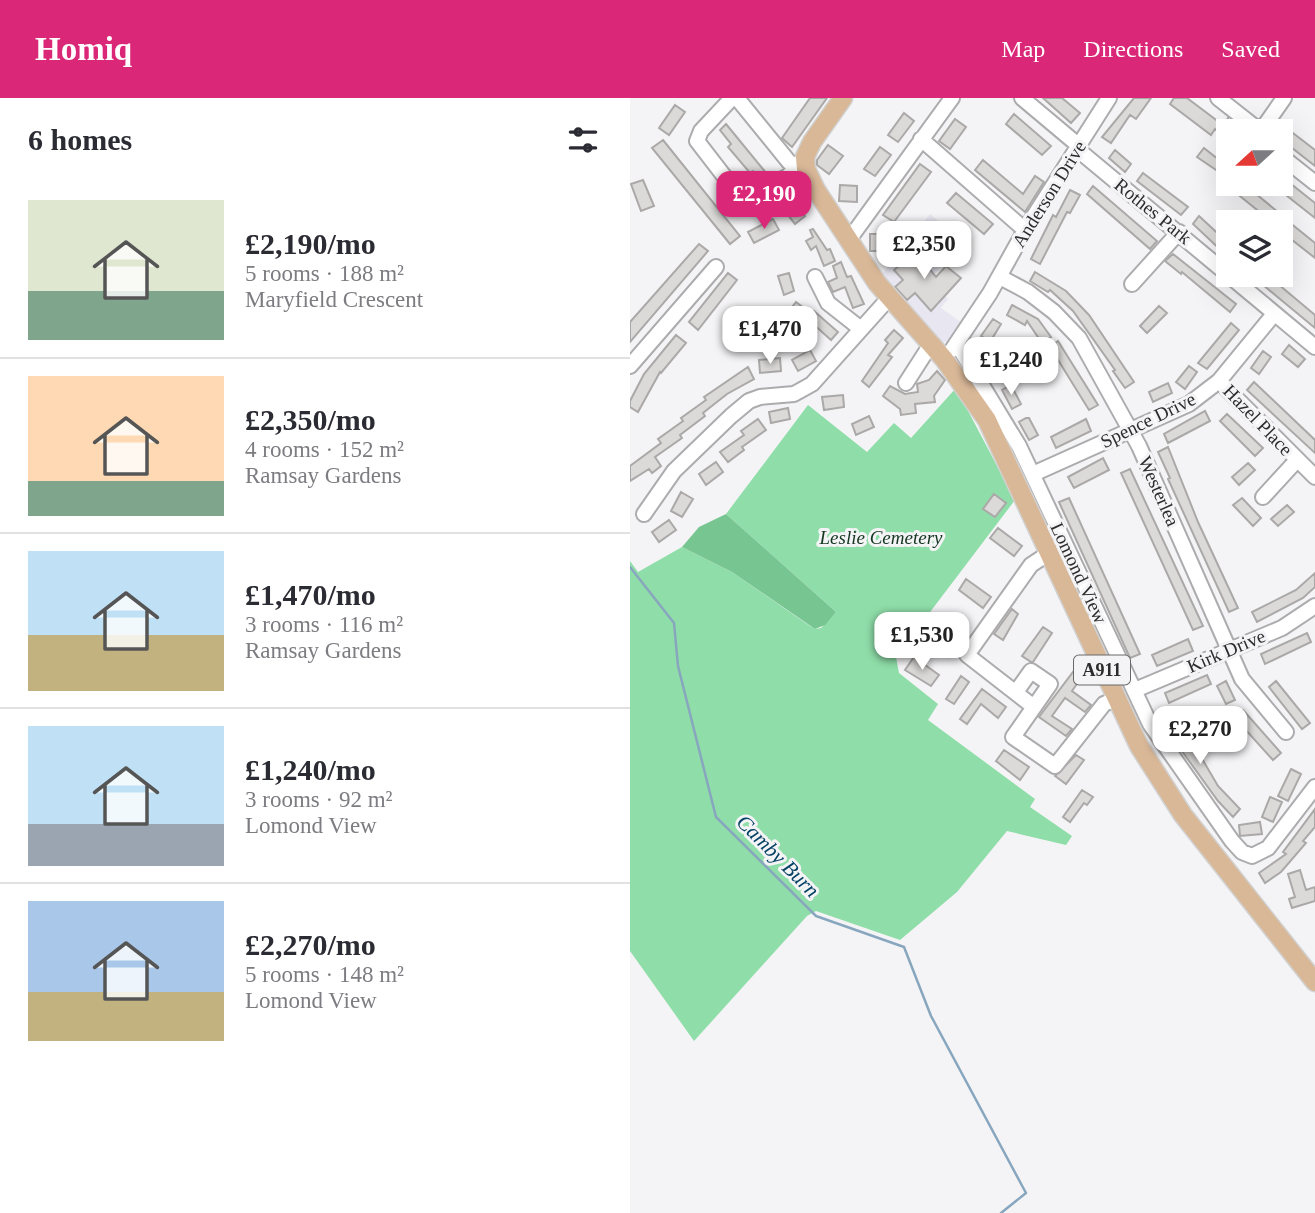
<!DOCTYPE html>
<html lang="en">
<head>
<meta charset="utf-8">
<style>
	:root { --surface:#fff; --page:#f2f2f3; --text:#2b2b33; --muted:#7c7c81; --line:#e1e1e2; --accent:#db2777 }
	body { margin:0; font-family:Georgia,serif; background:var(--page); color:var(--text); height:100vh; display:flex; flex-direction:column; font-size:26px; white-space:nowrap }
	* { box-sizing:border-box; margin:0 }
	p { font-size:23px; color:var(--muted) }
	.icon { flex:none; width:38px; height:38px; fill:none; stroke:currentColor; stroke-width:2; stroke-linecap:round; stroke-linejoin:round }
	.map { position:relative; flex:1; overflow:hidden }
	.drawer { display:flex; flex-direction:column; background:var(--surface); width:630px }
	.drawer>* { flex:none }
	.needle { width:46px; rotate:249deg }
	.buttons { position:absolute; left:586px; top:21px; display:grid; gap:14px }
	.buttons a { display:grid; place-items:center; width:77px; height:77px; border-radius:0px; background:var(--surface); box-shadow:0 7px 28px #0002; font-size:35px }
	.price { position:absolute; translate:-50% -60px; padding:0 16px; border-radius:14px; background:#fff; color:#222; font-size:23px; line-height:46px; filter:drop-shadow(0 2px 4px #0008) }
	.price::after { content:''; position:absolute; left:50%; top:42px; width:21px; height:16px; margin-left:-10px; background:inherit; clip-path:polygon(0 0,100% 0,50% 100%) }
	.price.selected { background:var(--accent); color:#fff }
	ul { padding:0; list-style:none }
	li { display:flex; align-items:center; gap:21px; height:175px; padding:0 28px }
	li+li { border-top:2px solid var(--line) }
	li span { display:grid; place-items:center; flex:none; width:196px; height:140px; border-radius:0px; color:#555 }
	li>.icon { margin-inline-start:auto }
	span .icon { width:84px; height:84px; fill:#fffc; stroke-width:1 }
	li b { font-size:30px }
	h2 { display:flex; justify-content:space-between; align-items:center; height:84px; padding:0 28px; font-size:30px }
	header { display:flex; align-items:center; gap:42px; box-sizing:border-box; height:98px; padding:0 35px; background:var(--accent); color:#fff }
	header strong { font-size:33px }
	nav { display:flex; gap:38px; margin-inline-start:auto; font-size:24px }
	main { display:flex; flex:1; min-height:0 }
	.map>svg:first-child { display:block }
	.built { fill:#e8e7f1 }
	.green { fill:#8fdda8 }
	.forest { fill:#77c591 }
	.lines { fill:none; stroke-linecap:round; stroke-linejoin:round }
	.stream { stroke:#88a6be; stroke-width:2.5 }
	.building { fill:#dcdad9; stroke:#aba9a8; stroke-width:2 }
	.minor-casing { stroke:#acacae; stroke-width:18 }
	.major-casing { stroke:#d1d1d1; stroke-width:21 }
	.minor { stroke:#fff; stroke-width:14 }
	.major { stroke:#d9b898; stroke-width:18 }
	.labels { text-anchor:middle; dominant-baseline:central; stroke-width:6; stroke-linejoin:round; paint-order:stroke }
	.shield { fill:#f4f4f6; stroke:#686869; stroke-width:2 }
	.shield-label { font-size:18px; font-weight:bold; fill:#2c2c2c }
	.street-label { font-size:19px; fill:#2c2c2c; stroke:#f4f4f6 }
	.park-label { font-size:19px; font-style:italic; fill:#143621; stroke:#f4f4f6 }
	.water-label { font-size:21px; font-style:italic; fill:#064265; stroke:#f4f4f6 }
</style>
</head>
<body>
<header>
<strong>Homiq</strong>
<nav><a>Map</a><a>Directions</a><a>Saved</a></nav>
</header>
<main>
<section class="drawer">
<h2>6 homes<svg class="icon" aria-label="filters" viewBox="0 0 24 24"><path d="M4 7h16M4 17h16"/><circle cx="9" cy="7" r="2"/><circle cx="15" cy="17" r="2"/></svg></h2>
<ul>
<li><span style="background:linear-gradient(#dfe7d0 65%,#7fa58c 0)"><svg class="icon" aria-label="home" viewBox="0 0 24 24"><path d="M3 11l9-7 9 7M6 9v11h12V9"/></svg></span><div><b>£2,190/mo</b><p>5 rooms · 188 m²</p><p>Maryfield Crescent</p></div></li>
<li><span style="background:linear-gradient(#ffd9b3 75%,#7fa58c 0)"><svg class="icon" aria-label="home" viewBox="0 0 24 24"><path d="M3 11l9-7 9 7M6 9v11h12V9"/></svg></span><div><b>£2,350/mo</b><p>4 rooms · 152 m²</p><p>Ramsay Gardens</p></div></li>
<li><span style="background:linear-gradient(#bfe0f5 60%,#c2b280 0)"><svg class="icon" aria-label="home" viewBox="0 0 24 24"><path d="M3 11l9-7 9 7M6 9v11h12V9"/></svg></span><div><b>£1,470/mo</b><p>3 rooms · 116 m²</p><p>Ramsay Gardens</p></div></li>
<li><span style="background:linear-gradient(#bfe0f5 70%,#9aa5b1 0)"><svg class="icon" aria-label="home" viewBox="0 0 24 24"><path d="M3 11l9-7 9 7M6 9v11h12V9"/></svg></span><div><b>£1,240/mo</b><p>3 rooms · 92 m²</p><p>Lomond View</p></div></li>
<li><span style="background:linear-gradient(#a9c7e8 65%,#c2b280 0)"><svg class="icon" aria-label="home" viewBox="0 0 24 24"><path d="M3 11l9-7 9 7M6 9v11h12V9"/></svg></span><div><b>£2,270/mo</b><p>5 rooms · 148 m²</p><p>Lomond View</p></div></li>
</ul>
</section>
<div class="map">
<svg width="685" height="1115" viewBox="0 0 685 1115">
	<rect width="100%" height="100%" fill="#f4f4f6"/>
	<!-- built -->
	<path class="built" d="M300,116L332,143L301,182L318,201L311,210L335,227L322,244H306L249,180Z"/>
	<!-- green -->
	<path class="green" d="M326,290L385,402L266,559L269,575L308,606L298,622L405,701L400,709L442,738L436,747L377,733L327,794L270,842L186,813L177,818L64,943L0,853V463L8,474L52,449L102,474L177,526L185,531L191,530L206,514L96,416L178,307L237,354L264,325L281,340Z"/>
	<!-- forest -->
	<path class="forest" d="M96,416L206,514L195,527L185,531L102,474L52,449L69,429Z"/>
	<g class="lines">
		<!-- stream -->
		<path class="stream" d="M0,469L44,525L48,568L86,719L186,818L274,849L301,918L396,1095L371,1115"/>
	</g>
	<!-- building -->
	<path class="building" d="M180,0H197L162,49L152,40Z
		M413,0H432L450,15L441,25Z
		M504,0H521L506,21L500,17L481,45L472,39Z
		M544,0H557L593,27L598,20V42L585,31L581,37L540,6Z
		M45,7L55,14L39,37L29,30Z
		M274,15L284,23L268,44L258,37Z
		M384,16L421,48L412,57L376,26Z
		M325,21L336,29L320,51L309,43Z
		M96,26L137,76L130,82L123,73L120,75L98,49L101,46L90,32Z
		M659,32L685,52V68L652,42Z
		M33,42L110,138L100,146L22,50Z
		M198,47L213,58L199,76L187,67V62Z
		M250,49L261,57L245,78L234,71Z
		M574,50L598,69V80L567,59Z
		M485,52L501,66L495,74L479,60Z
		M353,62L393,96L405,78L414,84L395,114L345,72Z
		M290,66L301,74L264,124L253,117Z
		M513,75L558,109L551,117L507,83Z
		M651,78L685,105V120L642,86H651Z
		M13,82L24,108L11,113L1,86Z
		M595,86H614L654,119L650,124H642Z
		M210,87L227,88V104L209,103Z
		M463,88L527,143L520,151L457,96Z
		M440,92L450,97L440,115L437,114L410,166L401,161L423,117L426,119Z
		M158,95L175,118L165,126L148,104Z
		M326,95L363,126L354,136L317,105Z
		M569,118L598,145V159L563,126Z
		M143,121L149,132L124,145L118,134Z
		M659,124L685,145V160L652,134Z
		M183,131L197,152L200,151L205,163L194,168L186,148L181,152L176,143L183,139L180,132Z
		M240,136H257V153H240Z
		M69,146L78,153L0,244V224Z
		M283,150L306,179L316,168L331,180L301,213L285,195L277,202L265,189L273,182L264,172L276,162L273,158Z
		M543,156L606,206L600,214L552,174L551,176L535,163Z
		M211,164L217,179L221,178L234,206L223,210L215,189L203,194L198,184L207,180L203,168Z
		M405,174L436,193L459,217L504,284L495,290L483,273L485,272L443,213L420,192L418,194L400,183Z
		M98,175L107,182L68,232L59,224Z
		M159,175L164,193L154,197L148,178Z
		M621,177H638L648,186L685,217V230Z
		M166,204L182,216L184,213L208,234L201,242L181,224L174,225L159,213Z
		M382,207L408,221L421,239L412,245L397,223L395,227L377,217Z
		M529,208L537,215L517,235L510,228Z
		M363,221L371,226L360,244L351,238Z
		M601,225L609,232L577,271L568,265Z
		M264,232L273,240L258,257L262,259L239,289L232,283L258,245L255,242Z
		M46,237L56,245L31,275L30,274L8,314L0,309V303L14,276Z
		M428,243L468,307L459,312L420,249Z
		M659,247L675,261L668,269L652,256Z
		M180,252L186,263L168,273L162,262Z
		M633,253L641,259L629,276L621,270Z
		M364,255L373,274L363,279L355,260Z
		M150,260L151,273L130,275L129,262Z
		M559,268L567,274L555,291L546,284Z
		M118,269L124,281L97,296L73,315L75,318L50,337L52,340L25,359L31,368L22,375L19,371L0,383V368L31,345L28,341L53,323L51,320L76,302L74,299Z
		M307,273L315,282L304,298L305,304L285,306L286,315L271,317L270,311L253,298L260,288L275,296L288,294L287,286L299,282Z
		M624,284L685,342V355L617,292Z
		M538,285L542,295L523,304L519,294Z
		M381,287L391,306L382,311L372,292Z
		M213,297L214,309L194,312L192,299Z
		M158,310L160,321L141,325L139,314Z
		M575,313L580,323L538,345L534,336Z
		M597,316L633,350L625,358L590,323Z
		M239,318L244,329L226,337L222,326Z
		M396,320H399L408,337L399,342L389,324Z
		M128,321L136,332L112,349L114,352L98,364L90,354L114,337L111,333Z
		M456,321L461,333L426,350L421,339Z
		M538,349L568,424L608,510L599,514L538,381L540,380L528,354Z
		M473,360L479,372L444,390L438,379Z
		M86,364L93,374L76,387L69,376Z
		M618,365L625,372L609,387L602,379Z
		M500,371L573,528L563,532L491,375Z
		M51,394L63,401L52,419L41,413Z
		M364,396L376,405L365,419L353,411Z
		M439,400L510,556L500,560L429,404Z
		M612,400L631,420L623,428L603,407Z
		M657,407L664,414L648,428L641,421Z
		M39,422L46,432L29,444L22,434Z
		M368,430L392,448L384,458L360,440Z
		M685,475V489L673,500L627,524L622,514L666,492Z
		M336,481L361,499L353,510L329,492Z
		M382,511L388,516L373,542L364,536Z
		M413,529L422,535L403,564H401L392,558Z
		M302,531L326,549L318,559L294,541Z
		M677,535L681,544L635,566L631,556Z
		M558,541L563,553L527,568L522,557Z
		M284,559L309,577L301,588L275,572Z
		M443,574L451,580L442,593L461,607L455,614L435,600L422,618L442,631L436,638L409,619Z
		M577,577L581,586L539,605L535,595Z
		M331,578L339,584L324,606L316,601Z
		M596,583L605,602L596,606L587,588Z
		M646,583L680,625L672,631L639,589Z
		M352,591L376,609L368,620L351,606L337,626L330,621Z
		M613,612L651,655L643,662L604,619Z
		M542,615L551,634L571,659L588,688L610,711L603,719L588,703L549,649L533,621Z
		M374,652L399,669L390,682L366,663Z
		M446,657L454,662L436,686L425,678Z
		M661,671L671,676L658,703L648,698Z
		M452,692L463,699L457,707L454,705L440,724L433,719Z
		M640,699L652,704L643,724L632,719Z
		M685,711V729L673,743L676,745L651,774L635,785L629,775L656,756L653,754Z
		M630,724L632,736L610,738L609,727Z
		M670,772L676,792L685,789V803L662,810L659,801L665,799L658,776Z"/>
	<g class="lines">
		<!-- minor casing -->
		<g class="minor-casing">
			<path id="minor" d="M102,0L71,33L67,43L111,100L118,101L158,78L167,69
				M107,0L159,64L175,71
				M392,0L448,47
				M588,0L630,33
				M631,33L654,0
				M291,41L395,132
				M447,51L685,249
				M651,58L685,85
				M218,143L322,0
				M185,179L198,205L231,231
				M370,179L398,194L424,214L449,240L509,348L612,581L656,634
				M502,186L549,134
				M327,246L389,348L520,626L602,743L612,754L622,758L638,750L685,689
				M322,252L360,195L395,132L479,0
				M0,268L86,169
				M589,283L685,379
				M276,285L301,246
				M403,376L559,306L589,283L644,216
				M633,399L667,362
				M14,416L44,373L101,318L119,303L130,299L164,296L182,286L259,200
				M419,455L401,467L337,557L404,609L383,639L425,668L474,606L485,601
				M505,592L652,530L685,508
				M386,594L401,573L420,586L404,609"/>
		</g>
		<!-- major casing -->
		<g class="major-casing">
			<path id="major" d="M213,0L182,44L175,59L176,71L186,92L247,185L314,261L357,322L509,648L553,717L685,884"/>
		</g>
		<!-- minor -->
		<use href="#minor" class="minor"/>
		<!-- major -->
		<use href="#major" class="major"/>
	</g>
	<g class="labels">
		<!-- shield labels -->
		<rect class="shield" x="444" y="557.5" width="56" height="29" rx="5"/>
		<g class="shield-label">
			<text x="472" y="572">A911</text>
		</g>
		<!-- street labels -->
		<g class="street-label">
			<text transform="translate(419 96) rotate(-58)">Anderson Drive</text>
			<text transform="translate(523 113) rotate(39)">Rothes Park</text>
			<text transform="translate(518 322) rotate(-26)">Spence Drive</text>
			<text transform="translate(628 322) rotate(46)">Hazel Place</text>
			<text transform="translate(529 393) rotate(66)">Westerlea</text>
			<text transform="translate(449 475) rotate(65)">Lomond View</text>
			<text transform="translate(596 553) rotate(-23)">Kirk Drive</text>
		</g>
		<!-- park labels -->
		<g class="park-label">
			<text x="251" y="439">Leslie Cemetery</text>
		</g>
		<!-- water labels -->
		<g class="water-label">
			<text transform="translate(148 758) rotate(45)">Camby Burn</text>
		</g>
	</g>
</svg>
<div class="buttons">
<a><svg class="needle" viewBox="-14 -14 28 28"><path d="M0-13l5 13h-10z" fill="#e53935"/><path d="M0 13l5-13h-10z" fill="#7c7c81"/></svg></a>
<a><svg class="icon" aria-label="layers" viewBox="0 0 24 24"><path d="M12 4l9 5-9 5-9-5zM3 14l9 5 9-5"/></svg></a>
</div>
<b class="price selected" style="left:134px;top:133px">£2,190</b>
<b class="price" style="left:294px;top:183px">£2,350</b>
<b class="price" style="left:140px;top:268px">£1,470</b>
<b class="price" style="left:381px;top:299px">£1,240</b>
<b class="price" style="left:292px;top:574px">£1,530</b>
<b class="price" style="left:570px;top:668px">£2,270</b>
</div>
</main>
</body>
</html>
